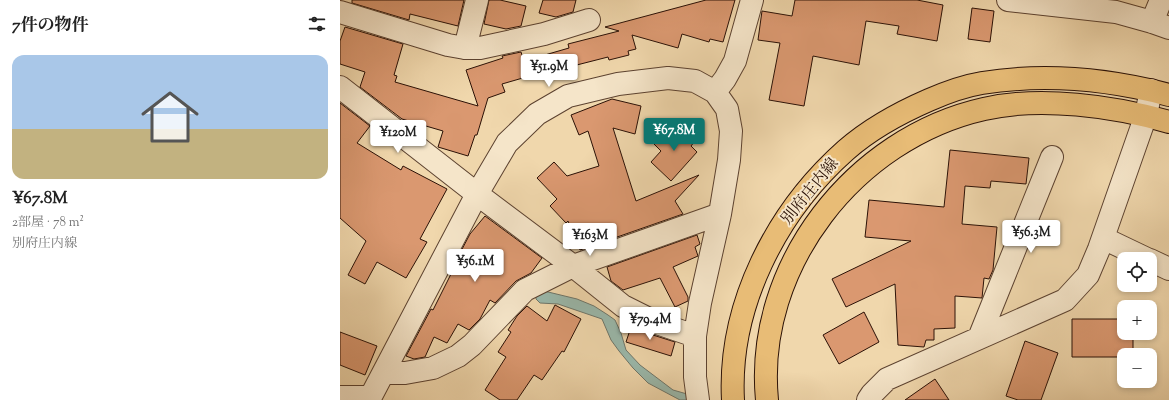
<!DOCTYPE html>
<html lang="ja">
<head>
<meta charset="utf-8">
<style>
	:root { --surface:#fff; --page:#f6f6f6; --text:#222; --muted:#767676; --line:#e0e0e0; --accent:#0f766e }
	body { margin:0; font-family:"Sorts Mill Goudy","Noto Serif JP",serif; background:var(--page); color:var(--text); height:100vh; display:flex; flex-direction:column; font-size:15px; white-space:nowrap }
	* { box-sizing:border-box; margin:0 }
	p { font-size:13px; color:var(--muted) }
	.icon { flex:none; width:22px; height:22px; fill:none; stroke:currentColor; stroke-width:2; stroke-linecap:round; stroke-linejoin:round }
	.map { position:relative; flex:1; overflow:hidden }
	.details { display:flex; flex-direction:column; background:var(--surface); width:340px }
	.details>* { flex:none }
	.controls { position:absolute; left:777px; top:252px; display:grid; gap:8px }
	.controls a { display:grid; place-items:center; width:40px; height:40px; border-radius:8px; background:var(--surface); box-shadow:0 2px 6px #0003; font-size:20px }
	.price { position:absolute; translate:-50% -34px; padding:0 9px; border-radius:4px; background:#fff; color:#222; font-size:13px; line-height:26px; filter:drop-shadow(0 1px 2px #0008) }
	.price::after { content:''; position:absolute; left:50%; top:24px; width:12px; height:9px; margin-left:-6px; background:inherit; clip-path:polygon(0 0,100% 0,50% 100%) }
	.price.selected { background:var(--accent); color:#fff }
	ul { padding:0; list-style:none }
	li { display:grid; align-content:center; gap:8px; height:212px; padding:0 12px }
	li+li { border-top:1px solid var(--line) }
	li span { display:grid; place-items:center; height:124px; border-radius:12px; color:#555 }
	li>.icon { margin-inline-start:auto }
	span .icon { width:72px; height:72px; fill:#fffc; stroke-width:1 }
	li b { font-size:17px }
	h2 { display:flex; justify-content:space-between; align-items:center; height:48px; padding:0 12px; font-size:17px }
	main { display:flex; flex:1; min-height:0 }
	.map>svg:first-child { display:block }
	.water { fill:#9ab9ac; stroke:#6e766a }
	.building { fill:#da9870; stroke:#2b1106 }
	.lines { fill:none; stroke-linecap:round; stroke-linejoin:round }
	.minor-casing { stroke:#5c4230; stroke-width:24 }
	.major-casing { stroke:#2b1106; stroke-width:24 }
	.minor { stroke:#f5e5c9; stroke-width:22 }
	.major { stroke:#e8bc76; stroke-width:22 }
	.labels { text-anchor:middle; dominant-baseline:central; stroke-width:4; stroke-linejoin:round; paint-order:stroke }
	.street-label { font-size:16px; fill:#2b1106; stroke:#f5e5c9 }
</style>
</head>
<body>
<main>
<section class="details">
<h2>7件の物件<svg class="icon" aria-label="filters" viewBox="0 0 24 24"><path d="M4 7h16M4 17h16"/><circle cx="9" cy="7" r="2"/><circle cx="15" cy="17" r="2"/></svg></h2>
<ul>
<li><span style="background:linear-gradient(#a9c7e8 60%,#c2b280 0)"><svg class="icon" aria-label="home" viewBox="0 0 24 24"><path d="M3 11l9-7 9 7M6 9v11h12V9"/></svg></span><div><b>¥67.8M</b><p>2部屋 · 78 m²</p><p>別府庄内線</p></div></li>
</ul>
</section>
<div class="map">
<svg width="829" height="400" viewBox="0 0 829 400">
	<rect width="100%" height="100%" fill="#f0d7ac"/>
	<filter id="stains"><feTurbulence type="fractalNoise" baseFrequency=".005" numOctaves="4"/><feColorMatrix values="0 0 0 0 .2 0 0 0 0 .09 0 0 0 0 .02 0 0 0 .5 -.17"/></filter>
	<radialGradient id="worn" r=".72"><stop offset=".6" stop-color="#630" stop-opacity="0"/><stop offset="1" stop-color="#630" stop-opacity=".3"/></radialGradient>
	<!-- water -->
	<path class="water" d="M204,291L237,299L254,306L268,315L275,320L281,333L286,350L300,365L333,390L347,394L359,400H340L308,383L293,368L279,351L271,340L262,319L218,304L200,303L196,299V293Z"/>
	<!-- building -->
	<path class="building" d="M12,0H124L118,26L70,14L69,20L12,3Z
		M149,0H160L186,6L181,26L166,29L144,24Z
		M203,0H236L233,12L216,17L199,13Z
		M366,0H395L383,42L370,39L369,42L342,34L338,48L292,35L296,49L288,51L289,55L269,60L268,57L225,68L201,76L200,73L162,84L165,92L148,98L137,135H135L128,156L98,147L103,131L62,119L20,87L25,72L0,64V41L5,27L63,44L54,75L57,76L55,82L138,106L126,70L163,58L162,56L181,52L184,61L229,48L228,44L279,31L265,27Z
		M455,0H577L603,5L597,41L557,34L559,26L526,21L519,65L473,56L464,106L429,100L440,43L418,40L422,11L452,16Z
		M632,8L654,11L650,42L628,39Z
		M272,99L301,106L295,134L273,128L296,201L359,175L335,201L343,214L240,250L228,221L226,223L210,206L217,199L197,178L214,162L227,176L259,166L248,131L239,135L231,115Z
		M0,103L30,126L17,143L61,170L63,166L107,189L80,239L87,242L66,278L37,262L25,284L8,275L26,241L0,218Z
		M331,125L342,134L346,132L355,141L351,146L357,152L331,181L311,162L321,151L314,144Z
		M610,150L689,158L686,184L651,181L650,188L625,186L622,224L657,227L653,270L649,279L644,278L642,298L615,296V328L594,329V340H586L584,347L558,345L555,284L506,307L492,279L571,241L525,237L529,200L604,207Z
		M145,216L202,258L191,273L176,281L155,303L150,300L140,319L129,330L118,324L107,343L94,337L85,357L74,359L66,356L91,309L93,310L111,274H109L110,272L130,234Z
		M357,235L360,244L355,247L358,256L333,267L348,297V301L335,307L320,278L283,290L271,281L267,267Z
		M215,305L241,319L224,352L222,351L202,380L194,375L177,400H160L145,390L166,357L158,352L171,332L168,330L177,316L187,306L207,321Z
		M524,312L539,342L499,364L483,335Z
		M732,319H784V333H793V355H784V357H732Z
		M292,324L313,335L335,342L331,356L286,342Z
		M0,332L37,346L25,375L0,365Z
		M685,341L718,353L701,400H678L666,396Z
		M595,379L609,400H565Z"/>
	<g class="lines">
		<!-- minor casing -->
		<g class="minor-casing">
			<path id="minor" d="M668,0L776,12L812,22L829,28
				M0,12L108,45L125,48H140L204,34L249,20
				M812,22L821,0
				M125,48L137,0
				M0,87L137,194L233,266L283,306L317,323L355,336
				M375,92L385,79L395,61L412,0
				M763,238L807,259
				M810,260L829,269
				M639,338L712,157
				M44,373H65L93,368L118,356L132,345L185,290L233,266L380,214
				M0,397H31
				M29,400L137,194L167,143L197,114L228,96L278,84L328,78L355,81L375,92L387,109L391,131L389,160L380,214L360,303L355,336V377L358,400
				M528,400L532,394L547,379L725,300L748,275L759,249L806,115L811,90"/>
		</g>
		<!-- major casing -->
		<g class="major-casing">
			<path id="major" d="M393,400C388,306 436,212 506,150C530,129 559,113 589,100C605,93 624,86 642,83C705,73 768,79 829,95
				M427,400C414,266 515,138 644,109C700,96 774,106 829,122"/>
		</g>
		<!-- minor -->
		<use href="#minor" class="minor"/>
		<!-- major -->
		<use href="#major" class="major"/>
	</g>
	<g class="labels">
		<!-- street labels -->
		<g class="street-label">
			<text transform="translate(471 192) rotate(-51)">別府庄内線</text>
		</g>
	</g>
	<rect width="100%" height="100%" filter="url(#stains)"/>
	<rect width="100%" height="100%" fill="url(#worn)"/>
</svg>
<div class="controls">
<a><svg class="icon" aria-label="locate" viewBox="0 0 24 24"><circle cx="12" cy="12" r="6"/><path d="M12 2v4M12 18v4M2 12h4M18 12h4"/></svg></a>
<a>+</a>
<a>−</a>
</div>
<b class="price" style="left:209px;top:88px">¥51.9M</b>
<b class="price selected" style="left:334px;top:152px">¥67.8M</b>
<b class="price" style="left:58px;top:154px">¥120M</b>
<b class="price" style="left:691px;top:254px">¥56.3M</b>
<b class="price" style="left:250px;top:257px">¥163M</b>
<b class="price" style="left:135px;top:283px">¥56.1M</b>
<b class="price" style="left:310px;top:341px">¥79.4M</b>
</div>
</main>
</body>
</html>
